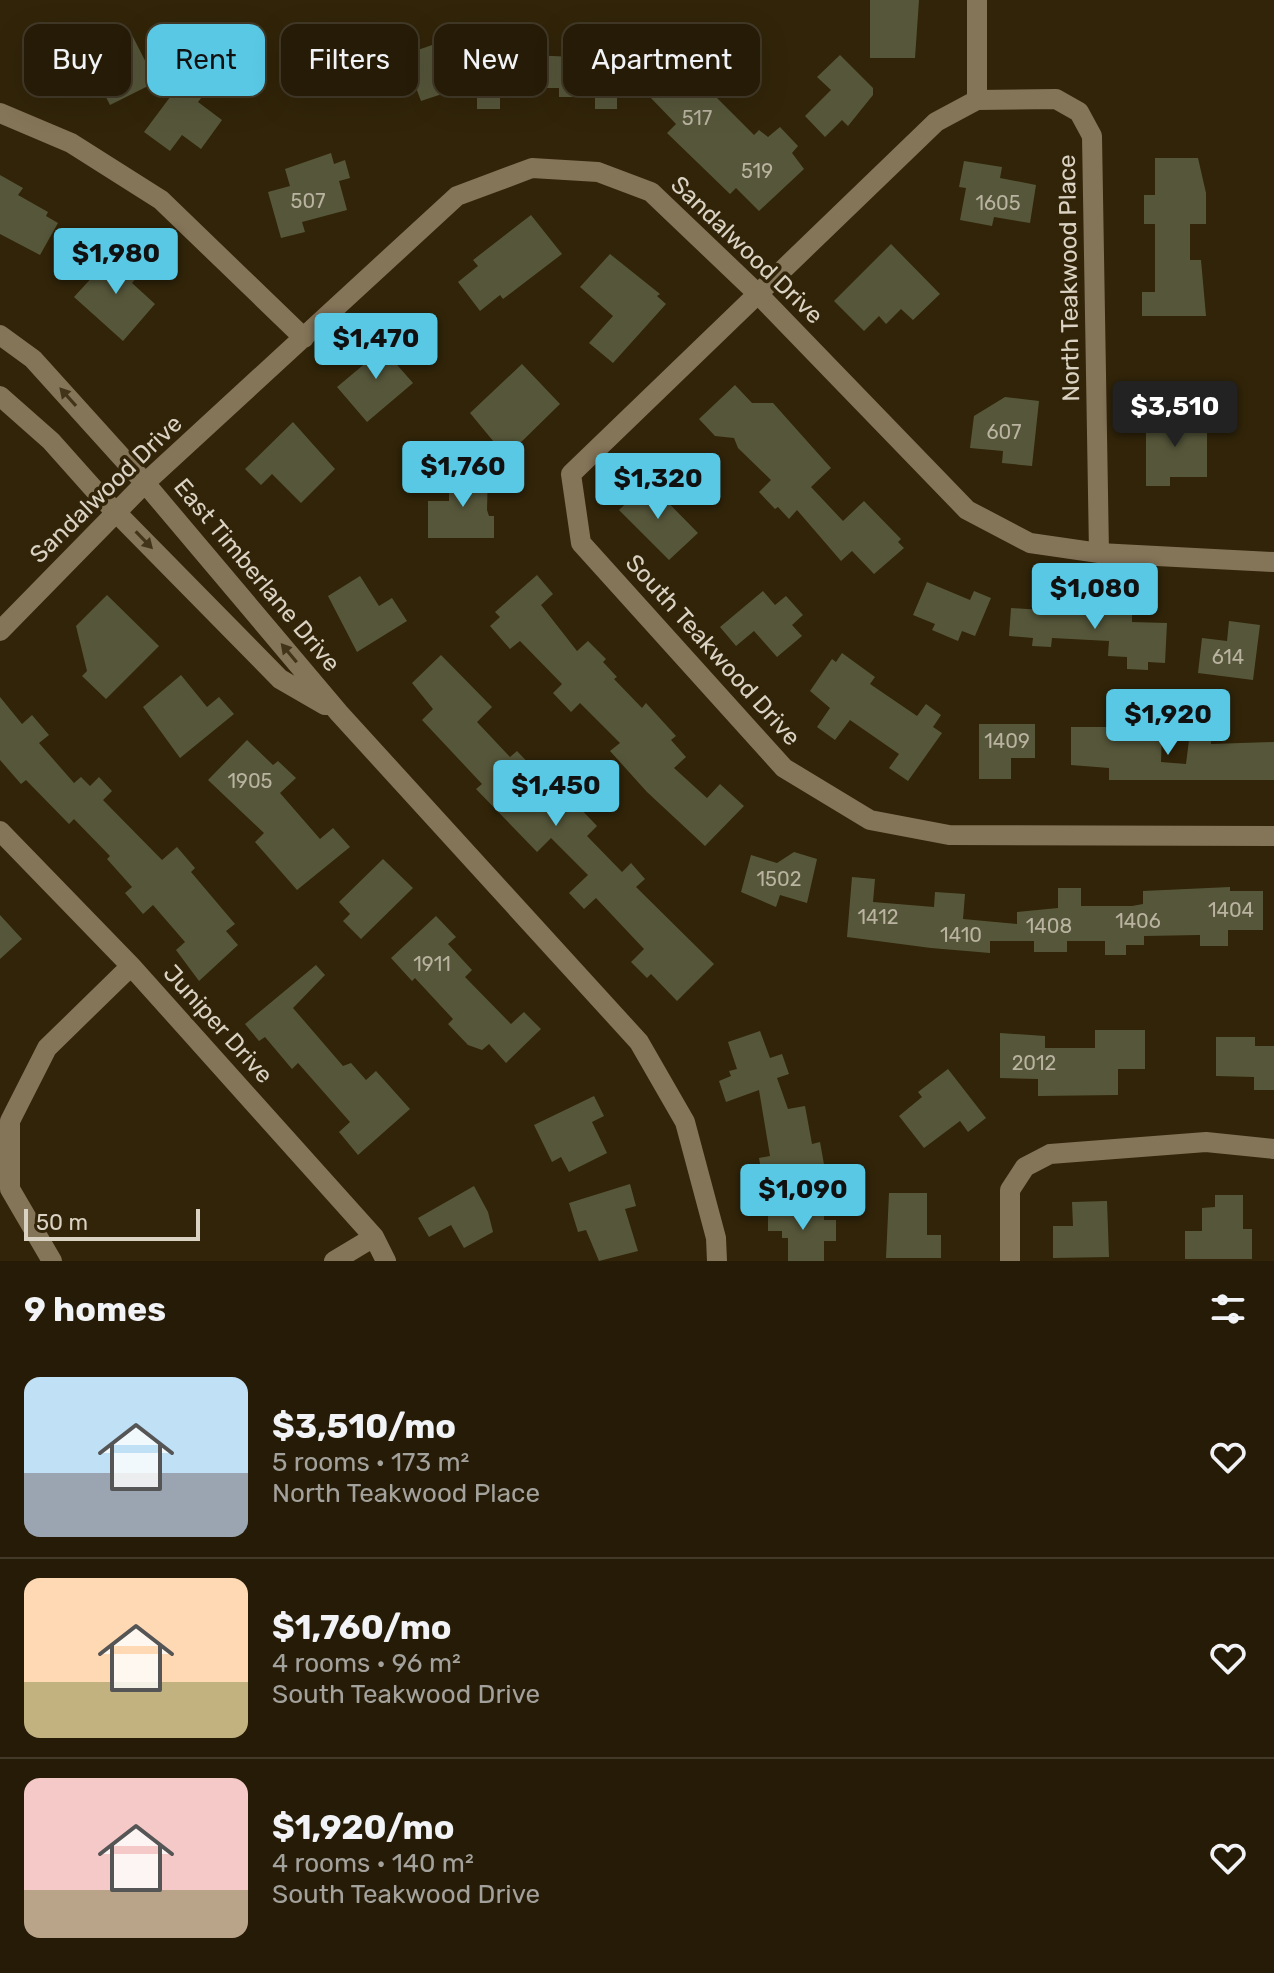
<!DOCTYPE html>
<html lang="en">
<head>
<meta charset="utf-8">
<style>
	:root { --surface:#251b07; --page:#312815; --text:#f1f3f6; --muted:#a3a19b; --line:#423928; --accent:#59c8e5 }
	body { margin:0; font-family:Rubik,sans-serif; background:var(--page); color:var(--text); height:100vh; display:flex; flex-direction:column; font-size:30px; white-space:nowrap }
	* { box-sizing:border-box; margin:0 }
	p { font-size:26px; color:var(--muted) }
	.icon { flex:none; width:44px; height:44px; fill:none; stroke:currentColor; stroke-width:2; stroke-linecap:round; stroke-linejoin:round }
	.map { position:relative; height:1261px; overflow:hidden }
	.sheet { display:flex; flex-direction:column; background:var(--surface); flex:1 }
	.sheet>* { flex:none }
	.top-card { position:absolute; left:24px; top:24px; width:800px; height:72px; display:flex; gap:16px }
	.scale { position:absolute; left:24px; bottom:20px; width:176px; box-sizing:border-box; padding-left:8px; border:4px solid #dad2c2; border-top:0; font-size:22px; line-height:28px; white-space:nowrap; color:#dad2c2; -webkit-text-stroke:6px #312409; paint-order:stroke }
	.price { position:absolute; translate:-50% -68px; padding:0 18px; border-radius:8px; background:var(--accent); color:#111; font-size:26px; line-height:52px; filter:drop-shadow(0 2px 4px #0008) }
	.price::after { content:''; position:absolute; left:50%; top:48px; width:24px; height:18px; margin-left:-12px; background:inherit; clip-path:polygon(0 0,100% 0,50% 100%) }
	.price.selected { background:#222; color:#fff }
	ul { padding:0; list-style:none }
	li { display:flex; align-items:center; gap:24px; height:200px; padding:0 24px }
	li+li { border-top:2px solid var(--line) }
	li span { display:grid; place-items:center; flex:none; width:224px; height:160px; border-radius:16px; color:#555 }
	li>.icon { margin-inline-start:auto }
	span .icon { width:96px; height:96px; fill:#fffc; stroke-width:1 }
	li b { font-size:34px }
	h2 { display:flex; justify-content:space-between; align-items:center; height:96px; padding:0 24px; font-size:34px }
	.chip { padding:0 28px; border-radius:16px; background:var(--surface); box-shadow:0 8px 32px #0002,0 0 0 2px var(--line); font-size:28px; line-height:72px }
	.chip.selected { background:var(--accent); color:#111 }
	.map>svg:first-child { display:block }
	.building { fill:#56573a }
	.lines { fill:none; stroke-linecap:round; stroke-linejoin:round }
	.minor { stroke:#847458; stroke-width:20 }
	.oneway { fill:#423419 }
	.labels { text-anchor:middle; dominant-baseline:central; stroke-width:7; stroke-linejoin:round; paint-order:stroke }
	.number-label { font-size:20px; fill:#b9b3a0 }
	.street-label { font-size:24px; fill:#dad2c2; stroke:#312409 }
</style>
</head>
<body>
<div class="map">
<svg width="1274" height="1261" viewBox="0 0 1274 1261">
	<rect width="100%" height="100%" fill="#312409"/>
	<!-- building -->
	<path class="building" d="M870,0H919L915,58H870Z
		M132,35L156,82L110,105L96,78L73,89L62,68Z
		M407,38L412,52L435,44L451,91L421,101L415,85L380,95L366,52Z
		M577,49H598V61H617V109H595V97H559V88H505V96H500V109H477V53L577,57Z
		M840,55L873,88V95L848,126L842,120L825,137L805,116L831,90L817,77Z
		M678,70L704,98L711,92L754,135L759,130L768,137L780,127L798,146L792,153L804,169L759,211L736,188L730,194L667,133L676,124L650,97Z
		M185,77L206,92L198,102L222,120L201,149L182,135L170,151L144,132Z
		M331,153L334,164L345,160L350,178L339,181L347,210L302,222L305,232L281,238L268,192L290,186L285,169Z
		M1155,158H1198L1206,193V224H1190V260H1201L1206,316H1142V292H1155V224H1144V195H1155Z
		M964,161L1002,167L1000,178L1036,185L1030,223L994,217L992,226L960,220L966,188L959,187Z
		M0,175L23,188L18,195L48,212L46,216L58,223L40,255L0,234Z
		M531,215L562,254L503,299L500,295L480,311L458,282L478,266L473,260Z
		M891,244L940,294L913,320L901,309L886,324L879,316L864,331L834,301Z
		M117,250L142,271L132,283L155,304L123,341L74,297Z
		M610,254L660,294L657,296L666,304L613,363L589,343L613,316L580,287Z
		M386,334L400,350L391,358L413,383L367,422L337,387L374,356L368,349Z
		M522,364L560,404L510,453H503L470,413Z
		M735,385L752,403H773L831,468L811,487L843,521L864,501L901,539L898,542L904,548L874,574L852,551L841,561L797,510L789,519L778,507L775,509L759,492L771,480L738,448L734,438L715,436L699,419Z
		M1005,397L1039,401L1032,466L1002,463L1003,451L970,448L974,416Z
		M1146,416L1207,417V477H1170V486H1146Z
		M293,422L335,469L301,503L272,474L261,485L245,469Z
		M449,472H488L487,510L489,516H494V538H428V501H449Z
		M648,482L698,533L669,560L619,510Z
		M537,575L553,594L541,605L577,651L588,641L606,659L603,662L617,677L614,679L642,708L646,703L676,736L671,740L686,757L674,768L707,798L720,784L744,806L705,846L647,792L610,751L620,743L580,703L571,712L553,693L562,684L520,641L510,649L490,626L500,617L495,612Z
		M360,576L379,606L392,598L407,621L357,652L328,596Z
		M927,582L970,600L974,591L991,598L975,636L962,631L958,641L932,630L935,624L913,615Z
		M763,591L775,605L786,596L803,615L792,625L802,636L777,657L754,631L736,646L720,627Z
		M107,595L159,646L106,699L82,676L87,671L76,626Z
		M1056,606L1132,609V622L1167,623L1165,663L1148,662V670L1127,669V657L1108,656L1109,641L1052,638L1051,647L1032,646L1033,638L1009,636L1011,608L1056,611Z
		M1229,621L1260,625L1253,680L1198,673L1202,638L1227,641Z
		M842,653L875,677L870,684L917,716L926,704L941,715L933,727L942,733L908,781L889,768L899,754L850,720L835,740L817,727L830,708L810,691L832,659L836,662Z
		M441,655L492,707L477,722L510,757L517,751L554,790L559,786L597,826L587,836L622,872L631,863L645,879L636,887L714,964L677,1001L651,974L647,978L631,962L644,949L596,898L584,909L569,893L588,875L551,838L537,852L476,789L482,784L422,720L433,709L412,683Z
		M181,675L207,707L219,697L234,714L180,758L143,707Z
		M0,697L22,724L32,715L49,735L39,743L74,783L81,777L90,786L99,777L112,791L103,800L162,860L177,847L195,868L191,872L235,924L226,931L238,945L199,981L176,950L185,942L153,905L143,914L125,893L132,887L107,859L110,856L74,819L69,824L26,780L21,784L0,760Z
		M979,724H1035V758H1011V779H979Z
		M1071,727H1130V731H1162L1161,762L1186,764L1189,740H1211V744L1274,742V780H1109V768L1071,765Z
		M247,740L273,765L278,761L296,778L280,793L320,839L333,828L350,847L297,890L255,842L264,833L208,780Z
		M794,852L817,859L807,903L780,895L776,907L741,892L751,855L777,863Z
		M383,859L413,888L361,939L343,921L350,914L339,902Z
		M852,877L875,879L873,902L934,907L935,892L965,894L963,919L1017,924V912L1058,908V888H1081V906H1132L1143,904V891L1230,887V891H1263V930H1228V946H1200V935L1144,936V945H1126V955H1105V941H1067V952H1034V941H990V953L931,948L847,937Z
		M0,915L22,939L0,959Z
		M436,916L456,937L448,944L472,970L465,977L511,1024L524,1012L541,1029L506,1063L489,1044L482,1050L468,1045L448,1024L453,1019L415,978L412,981L391,958Z
		M316,965L325,975L293,1008L343,1066L351,1063L366,1080L376,1071L410,1109L358,1155L339,1132L350,1122L298,1063L292,1069L265,1037L259,1041L245,1024Z
		M1095,1030H1145V1069H1118V1095L1038,1096V1079L1000,1078V1033L1045,1036V1048H1095Z
		M760,1031L770,1058L782,1054L789,1074L777,1078L788,1109L805,1106L812,1144L820,1142L825,1170L763,1181L759,1158L770,1156L759,1090L726,1102L719,1081L731,1076L729,1071L737,1069L728,1042Z
		M1216,1037H1255V1046H1274V1090H1254V1077L1216,1076Z
		M948,1069L986,1118L968,1132L960,1121L924,1148L899,1116L922,1097L918,1092Z
		M594,1096L604,1116L592,1122L607,1153L569,1172L561,1157L552,1162L534,1125Z
		M630,1184L636,1206L625,1209L638,1251L599,1261L586,1230L578,1232L569,1203Z
		M474,1186L488,1212L493,1232L464,1248L451,1225L429,1237L418,1218Z
		M889,1193H927V1235H941V1258H886Z
		M1215,1195H1243V1229H1252V1259H1185V1231H1202V1208L1215,1207Z
		M1107,1201L1109,1257L1053,1258V1226H1073L1072,1202Z
		M768,1209H824V1220H836V1241H824V1261H788V1238H782V1231H768Z"/>
	<g class="lines">
		<!-- minor -->
		<path class="minor" d="M977,0V100
			M0,113L71,143L161,200L304,338
			M0,335L33,359L145,483L339,713L639,1042L685,1122L716,1238L717,1261
			M0,396L51,441L100,496L280,679L325,705
			M1099,553L1092,136L1079,112L1056,99L977,100L936,122L571,474L581,543L784,768L870,820L949,835L1274,836
			M0,631L145,483L457,196L532,168L598,172L651,192L759,295L967,510L1030,543L1099,553L1274,562
			M0,831L131,966L374,1237L386,1261
			M52,1261L10,1189V1121L47,1048L131,966
			M334,1261L374,1237
			M1010,1261V1190L1025,1167L1050,1154L1206,1142L1274,1149"/>
	</g>
	<!-- one-way arrows -->
	<defs><path id="oneway-solid" d="M-6-.8H1V-3.2L6.5 0L1 3.2V.8H-6Z" transform="scale(2)"/></defs>
	<g class="oneway">
		<use href="#oneway-solid" transform="translate(68 397) rotate(-132)"/>
		<use href="#oneway-solid" transform="translate(144 540) rotate(46)"/>
		<use href="#oneway-solid" transform="translate(289 653) rotate(-130)"/>
	</g>
	<g class="labels">
		<!-- number labels -->
		<g class="number-label">
			<text x="697" y="118">517</text>
			<text x="757" y="171">519</text>
			<text x="308" y="201">507</text>
			<text x="998" y="203">1605</text>
			<text x="1004" y="432">607</text>
			<text x="1228" y="657">614</text>
			<text x="1007" y="741">1409</text>
			<text x="250" y="781">1905</text>
			<text x="779" y="879">1502</text>
			<text x="1231" y="910">1404</text>
			<text x="878" y="917">1412</text>
			<text x="1138" y="921">1406</text>
			<text x="1049" y="926">1408</text>
			<text x="961" y="935">1410</text>
			<text x="432" y="964">1911</text>
			<text x="1034" y="1063">2012</text>
		</g>
		<!-- street labels -->
		<g class="street-label">
			<text transform="translate(747 250) rotate(44)">Sandalwood Drive</text>
			<text transform="translate(1069 278) rotate(-91)">North Teakwood Place</text>
			<text transform="translate(106 489) rotate(-44)">Sandalwood Drive</text>
			<text transform="translate(257 575) rotate(50)">East Timberlane Drive</text>
			<text transform="translate(713 650) rotate(48)">South Teakwood Drive</text>
			<text transform="translate(218 1024) rotate(48)">Juniper Drive</text>
		</g>
	</g>
</svg>
<div class="scale">50 m</div>
<b class="price" style="left:116px;top:296px">$1,980</b>
<b class="price" style="left:376px;top:381px">$1,470</b>
<b class="price selected" style="left:1175px;top:449px">$3,510</b>
<b class="price" style="left:463px;top:509px">$1,760</b>
<b class="price" style="left:658px;top:521px">$1,320</b>
<b class="price" style="left:1095px;top:631px">$1,080</b>
<b class="price" style="left:1168px;top:757px">$1,920</b>
<b class="price" style="left:556px;top:828px">$1,450</b>
<b class="price" style="left:803px;top:1232px">$1,090</b>
<div class="top-card">
<a class="chip">Buy</a>
<a class="chip selected">Rent</a>
<a class="chip">Filters</a>
<a class="chip">New</a>
<a class="chip">Apartment</a>
</div>
</div>
<section class="sheet">
<h2>9 homes<svg class="icon" aria-label="filters" viewBox="0 0 24 24"><path d="M4 7h16M4 17h16"/><circle cx="9" cy="7" r="2"/><circle cx="15" cy="17" r="2"/></svg></h2>
<ul>
<li><span style="background:linear-gradient(#bfe0f5 60%,#9aa5b1 0)"><svg class="icon" aria-label="home" viewBox="0 0 24 24"><path d="M3 11l9-7 9 7M6 9v11h12V9"/></svg></span><div><b>$3,510/mo</b><p>5 rooms · 173 m²</p><p>North Teakwood Place</p></div><svg class="icon" aria-label="heart" viewBox="0 0 24 24"><path d="M12 20l-8-8c-3-5 5-10 8-4 3-6 11-1 8 4z"/></svg></li>
<li><span style="background:linear-gradient(#ffd9b3 65%,#c2b280 0)"><svg class="icon" aria-label="home" viewBox="0 0 24 24"><path d="M3 11l9-7 9 7M6 9v11h12V9"/></svg></span><div><b>$1,760/mo</b><p>4 rooms · 96 m²</p><p>South Teakwood Drive</p></div><svg class="icon" aria-label="heart" viewBox="0 0 24 24"><path d="M12 20l-8-8c-3-5 5-10 8-4 3-6 11-1 8 4z"/></svg></li>
<li><span style="background:linear-gradient(#f6c9c9 70%,#b9a48a 0)"><svg class="icon" aria-label="home" viewBox="0 0 24 24"><path d="M3 11l9-7 9 7M6 9v11h12V9"/></svg></span><div><b>$1,920/mo</b><p>4 rooms · 140 m²</p><p>South Teakwood Drive</p></div><svg class="icon" aria-label="heart" viewBox="0 0 24 24"><path d="M12 20l-8-8c-3-5 5-10 8-4 3-6 11-1 8 4z"/></svg></li>
</ul>
</section>
</body>
</html>
